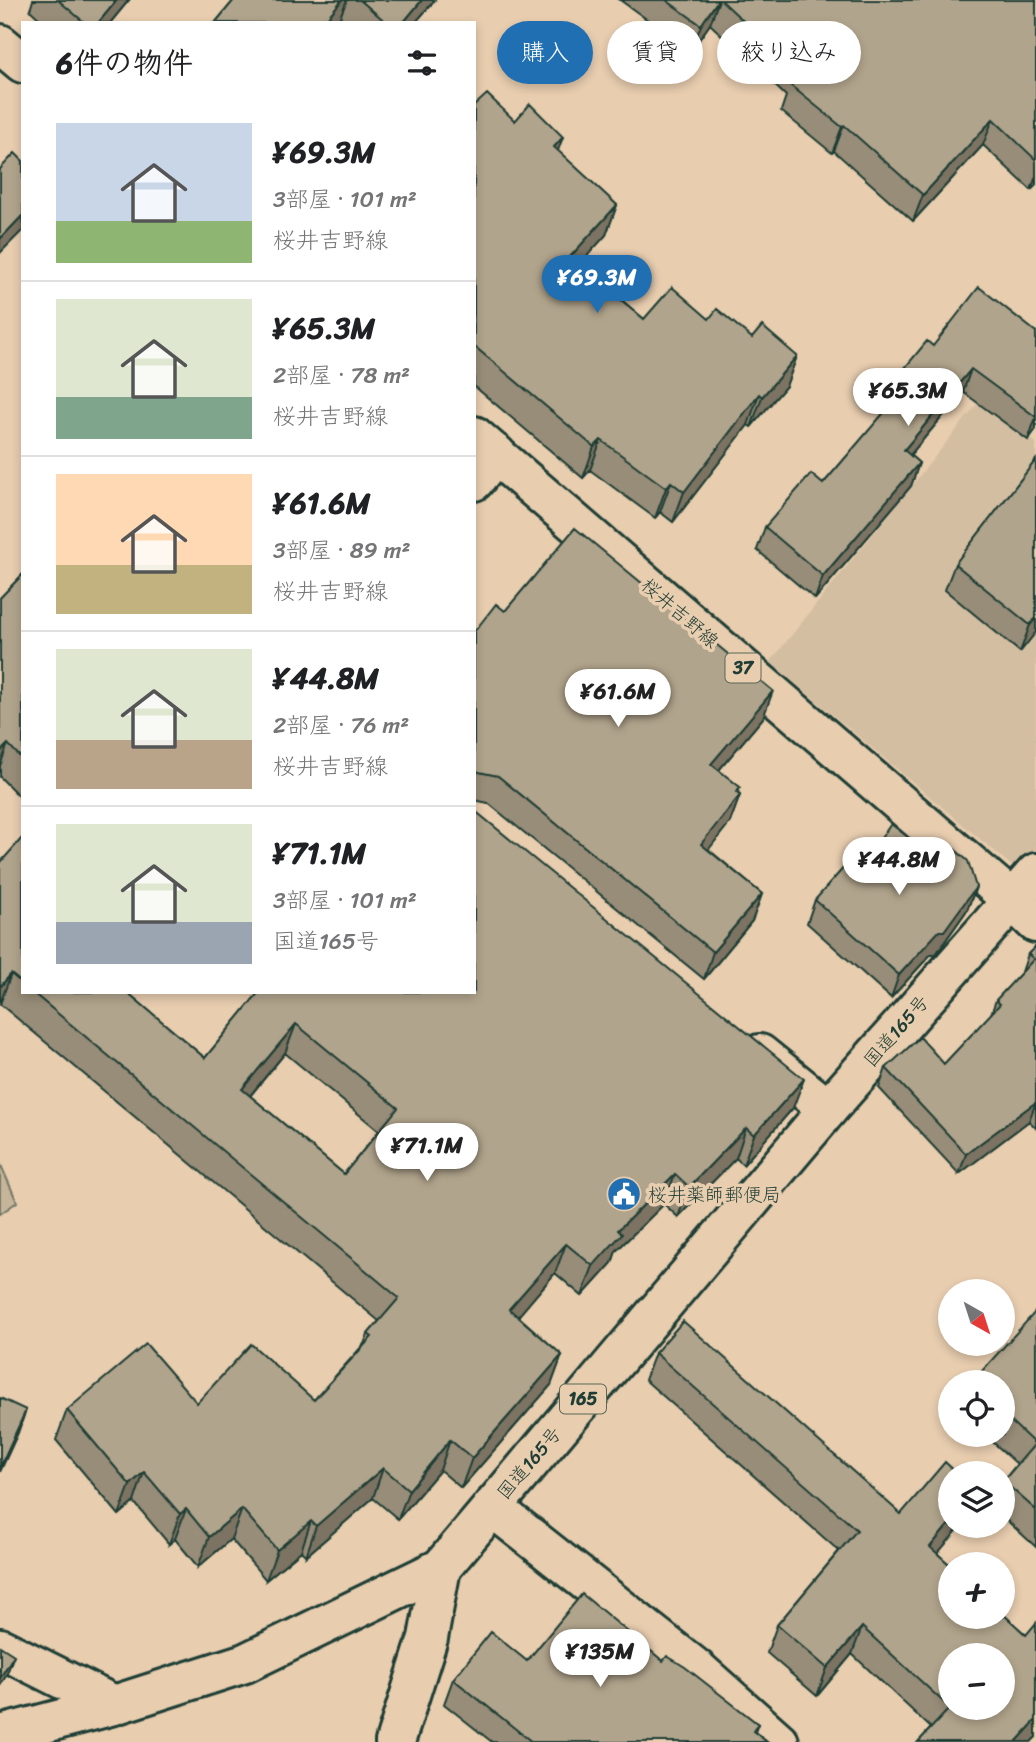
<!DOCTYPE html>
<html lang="ja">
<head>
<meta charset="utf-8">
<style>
	:root { --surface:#fff; --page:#f2f2f2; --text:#202124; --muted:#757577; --line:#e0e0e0; --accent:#1f6fb2 }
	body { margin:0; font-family:Sriracha,"Klee One",sans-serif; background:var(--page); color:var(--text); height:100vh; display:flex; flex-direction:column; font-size:26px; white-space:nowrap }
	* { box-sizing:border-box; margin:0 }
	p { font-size:23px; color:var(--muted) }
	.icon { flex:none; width:38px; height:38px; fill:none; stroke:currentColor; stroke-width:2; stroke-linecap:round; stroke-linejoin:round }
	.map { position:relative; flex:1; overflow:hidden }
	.side { position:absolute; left:21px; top:21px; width:455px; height:973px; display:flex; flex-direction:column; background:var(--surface); border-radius:0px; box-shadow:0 4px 10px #0003 }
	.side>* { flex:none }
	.banner { position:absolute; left:497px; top:21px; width:434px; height:63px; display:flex; gap:14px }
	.needle { width:46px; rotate:141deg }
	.fabs { position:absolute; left:938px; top:1279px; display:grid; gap:14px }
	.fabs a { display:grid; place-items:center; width:77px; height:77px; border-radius:50%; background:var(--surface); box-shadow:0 4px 10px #0003; font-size:35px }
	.price { position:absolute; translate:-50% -60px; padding:0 16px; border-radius:24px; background:#fff; color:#222; font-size:23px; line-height:46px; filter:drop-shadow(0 2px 4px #0008) }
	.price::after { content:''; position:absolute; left:50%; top:42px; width:21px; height:16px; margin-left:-10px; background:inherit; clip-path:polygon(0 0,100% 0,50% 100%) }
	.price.on { background:var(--accent); color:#fff }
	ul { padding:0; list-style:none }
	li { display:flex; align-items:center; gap:21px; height:175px; padding:0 35px }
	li+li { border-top:2px solid var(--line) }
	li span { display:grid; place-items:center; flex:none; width:196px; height:140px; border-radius:0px; color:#555 }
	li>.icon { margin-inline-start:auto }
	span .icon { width:84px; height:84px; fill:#fffc; stroke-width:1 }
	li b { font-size:30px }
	h2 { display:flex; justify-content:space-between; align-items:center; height:84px; padding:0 35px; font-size:30px }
	.pill { padding:0 24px; border-radius:32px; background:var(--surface); box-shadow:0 4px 10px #0003; font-size:24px; line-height:63px }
	.pill.on { background:var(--accent); color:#fff }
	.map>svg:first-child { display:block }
	.built { fill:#d4bea2 }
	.green { fill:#c7b59a; stroke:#737967; stroke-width:2 }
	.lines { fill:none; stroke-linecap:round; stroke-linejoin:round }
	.street-casing { stroke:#1f3d34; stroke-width:44 }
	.secondary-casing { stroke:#1f3d34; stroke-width:44 }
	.primary-casing { stroke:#1f3d34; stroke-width:44 }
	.highway-casing { stroke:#1f3d34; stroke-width:44 }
	.street { stroke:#e8cdaf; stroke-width:38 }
	.secondary { stroke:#e8cdaf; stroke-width:38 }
	.primary { stroke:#e8cdaf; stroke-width:38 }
	.highway { stroke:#e8cdaf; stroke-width:38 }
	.wall { fill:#988d78; stroke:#1f3d34; stroke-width:2; fill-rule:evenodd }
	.shaded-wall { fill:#7c7362; stroke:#1f3d34; stroke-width:2 }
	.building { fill:#b1a48c; stroke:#1f3d34; stroke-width:2; fill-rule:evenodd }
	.labels { text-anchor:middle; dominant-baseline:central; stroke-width:7; stroke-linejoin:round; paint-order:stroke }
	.shield { fill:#e8cdaf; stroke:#5b6859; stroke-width:2 }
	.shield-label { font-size:18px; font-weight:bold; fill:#1f3d34 }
	.street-label { font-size:19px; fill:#1f3d34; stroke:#e8cdaf }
	.poi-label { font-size:19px; fill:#1f3d34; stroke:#e8cdaf; text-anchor:start }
</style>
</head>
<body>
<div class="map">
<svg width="1036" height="1742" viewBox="0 0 1036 1742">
	<rect width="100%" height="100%" fill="#e8cdaf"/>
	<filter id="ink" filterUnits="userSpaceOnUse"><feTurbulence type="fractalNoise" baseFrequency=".0143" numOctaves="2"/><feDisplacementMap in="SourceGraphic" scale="14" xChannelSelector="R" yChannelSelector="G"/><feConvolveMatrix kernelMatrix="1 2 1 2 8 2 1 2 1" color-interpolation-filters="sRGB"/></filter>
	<g filter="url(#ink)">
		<!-- built -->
		<path class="built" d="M982,398L1036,443V851L1019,872L770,662Z"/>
		<!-- green -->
		<path class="green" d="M0,1163L17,1202L0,1214Z"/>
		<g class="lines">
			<!-- street casing -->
			<g class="street-casing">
				<path id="street" d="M474,481L496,454
					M1012,900L1036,923
					M760,1054L828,1109
					M492,1507L698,1670L779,1742
					M0,1648L114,1705"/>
			</g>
			<!-- secondary casing -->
			<g class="secondary-casing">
				<path id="secondary" d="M395,1742L428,1638L441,1568"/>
			</g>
			<!-- primary casing -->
			<g class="primary-casing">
				<path id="primary" d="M0,44L23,63
					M474,436L1012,900"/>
			</g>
			<!-- highway casing -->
			<g class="highway-casing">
				<path id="highway" d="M0,1735L114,1705L245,1663L441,1568L828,1109L1036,873"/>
			</g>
			<!-- street -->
			<use href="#street" class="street"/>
			<!-- secondary -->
			<use href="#secondary" class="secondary"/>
			<!-- primary -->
			<use href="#primary" class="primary"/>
			<!-- highway -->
			<use href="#highway" class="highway"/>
		</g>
		<!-- wall -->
		<path class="wall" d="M33,0H129L110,23H44L30,10Z
			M234,0H435L415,23H347L340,17L336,23H215Z
			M620,0H1036V185L1031,190L983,145L913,221L834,151L832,153L781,111L786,96L710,24L691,51Z
			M474,106L515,121L558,151L617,205L606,235L579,264L644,319H709L752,338L797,356L786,386L751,427L748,425L673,522L660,512L655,518L590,470L583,478L474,386Z
			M1036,332V429L1028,440L963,392L910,455L919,463L911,486L815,599L757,550L765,527L823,484L885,412L882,409L890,386L933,346Z
			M1036,460V632L1020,652L945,590L955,564Z
			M23,574V800L0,777V598Z
			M505,611L763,718L719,770L740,795L730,822L708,849L762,894L752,921L704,979L488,803L474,800V632Z
			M23,837V992H127L205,1058L259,992L793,1108L743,1165L736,1158L678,1217L664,1204L616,1251L612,1263L582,1296L555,1273L518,1316L562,1355L551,1385L461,1488L440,1470L398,1519L373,1498L306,1556L301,1551L266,1580L231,1539L198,1567L175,1539L169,1544L134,1502L119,1515L56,1440L67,1410L197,1403L314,1400L364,1344L368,1334L379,1321L0,1004ZM285,1053L379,1131L344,1174L250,1096Z
			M939,861L976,887L967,910L936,954H931L891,998L807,923L815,900L856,874Z
			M1036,946V1128L1029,1121L959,1174L879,1088L886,1068L944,1064L991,1014L996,1000L1022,972L1028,954Z
			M1036,1311V1547L1003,1517V1481L1017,1464L985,1435H1003V1382Z
			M655,1353L938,1554L1026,1635L1036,1737L1031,1742H918L931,1728L852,1654L817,1696L767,1653L777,1625L839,1551L645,1380Z
			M527,1661H663L758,1724L755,1732L767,1742H492L444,1704L453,1679Z"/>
		<!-- shaded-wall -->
		<path class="shaded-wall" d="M117,0H129L110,23H98Z
			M342,0H347L340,17L336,23H323Z
			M422,0H435L415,23H403Z
			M719,0L710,24L691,51L701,25Z
			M993,119L983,145L913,221L923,195Z
			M844,125L834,151L832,153L842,127Z
			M563,137L552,167L554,147Z
			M1036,176V185L1031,190Z
			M617,205L606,235L559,287L570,257Z
			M23,215V230L0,253V239Z
			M797,356L786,386L751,427L762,397Z
			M971,369L963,392L895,473L904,450Z
			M759,394L748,425L673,522L684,492Z
			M1036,417V429L1028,440Z
			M601,440L590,470L583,478L594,447Z
			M919,463L911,486L815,599L823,576Z
			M671,482L660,512L655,518L666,488Z
			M1036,618V632L1020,652L1030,625Z
			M773,691L763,718L701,791L711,764Z
			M8,744L0,766V752Z
			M740,787L736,800L740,795L730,822L692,871L701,844Z
			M976,887L967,910L936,954H931L891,998L899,975Z
			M762,894L752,921L704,979L713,952Z
			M11,974L0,1004V987Z
			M296,1024L285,1053L231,1119L242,1089Z
			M804,1079L793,1108L743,1165L754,1135Z
			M1036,1102L1029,1121L959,1174L966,1154Z
			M746,1128L736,1158L678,1217L689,1187Z
			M675,1174L664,1204L616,1251L612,1263L582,1296L593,1266L618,1230Z
			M566,1244L555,1273L499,1339L509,1309Z
			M562,1355L551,1385L461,1488L472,1458Z
			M26,1410L18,1433L0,1472V1467Z
			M450,1440L440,1470L398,1519L409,1490Z
			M383,1468L373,1498L306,1556L316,1526Z
			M144,1472L134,1502L119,1515L130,1485Z
			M186,1509L175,1539L169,1544L180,1514Z
			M242,1509L231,1539L198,1567L209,1537Z
			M311,1521L301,1551L266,1580L277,1550Z
			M950,1523V1526H961L920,1574L930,1547Z
			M862,1627L852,1654L817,1696L827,1668Z
			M14,1655L6,1676L0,1686V1678Z
			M1036,1720V1737L1031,1742H1016Z"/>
		<!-- building -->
		<path class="building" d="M58,0H117L98,23H85Z
			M234,0H342L323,23H215Z
			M360,0H422L403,23H387Z
			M666,0H718L701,25Z
			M721,0H1036V160L993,119L923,195L844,125L842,127L790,85L800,74Z
			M487,94L515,121L530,104L563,137L554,147L617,205L570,257L644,319L672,287L709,319L717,309L752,338L762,326L797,356L762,397L759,394L684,492L671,482L666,488L601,440L594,447L474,346V106Z
			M15,153L23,161V215L0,239V169Z
			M979,287L1036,332V417L971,369L904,450L919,463L823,576L765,527L811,474L823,484L900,394L890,386L927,341L933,346Z
			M1036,460V618L1030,625L955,564Z
			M575,528L773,691L711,764L740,787L737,792L740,795L701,844L762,894L713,952L498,776L479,772L474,769V632L496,604L505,611Z
			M23,574V760L8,744L0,752V598Z
			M474,810L804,1079L754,1135L746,1128L689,1187L675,1174L618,1230L622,1234L593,1266L566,1244L509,1309L562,1355L472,1458L450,1440L409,1490L383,1468L316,1526L311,1521L277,1550L242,1509L209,1537L186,1509L180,1514L144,1472L130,1485L67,1410L146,1344L197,1403L251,1344L314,1400L372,1337L368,1334L399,1298L32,992H127L205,1058L259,992H474ZM296,1024L398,1108L344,1174L242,1089Z
			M891,824L939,861L951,846L968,861L976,887L944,931H939L899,975L815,900L846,865L856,874Z
			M23,837V984L11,974L0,987V863Z
			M1036,946V1102L966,1154L886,1068L920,1037L944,1064L1000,1004L996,1000L1034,959L1028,954Z
			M1036,1311V1510L1003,1481L1035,1444L1003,1414V1382H972Z
			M683,1321L901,1514L945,1462L958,1474H950V1523L930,1547L950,1565V1617H1003V1614L1026,1635L1036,1623V1720L1016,1742H918L950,1708L862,1627L827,1668L777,1625L857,1530L655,1353ZM950,1656H1003V1708H950Z
			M0,1398L26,1410L0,1467Z
			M582,1594L663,1661L667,1656L685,1667L758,1724L753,1731L767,1742H532L453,1679L491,1632L527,1661Z
			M0,1646L14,1655L0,1678Z"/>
	</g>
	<!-- icons -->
	<defs>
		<g id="civic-disc" transform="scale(1.75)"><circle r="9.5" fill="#1f6fb2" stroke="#e8cdaf"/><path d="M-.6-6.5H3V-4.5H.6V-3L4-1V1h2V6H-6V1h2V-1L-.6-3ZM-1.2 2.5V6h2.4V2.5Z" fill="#fff"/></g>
	</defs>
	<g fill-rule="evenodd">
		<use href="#civic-disc" x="624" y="1194"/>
	</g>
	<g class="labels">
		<!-- shield labels -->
		<g class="shield">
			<rect x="725.5" y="653.5" width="35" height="29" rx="5"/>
			<rect x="560" y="1384.5" width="46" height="29" rx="5"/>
		</g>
		<g class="shield-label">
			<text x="743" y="668">37</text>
			<text x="583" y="1399">165</text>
		</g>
		<!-- street labels -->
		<g class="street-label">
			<text transform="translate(680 613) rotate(41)">桜井吉野線</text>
			<text transform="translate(896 1031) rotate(-49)">国道165号</text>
			<text transform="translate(529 1463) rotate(-50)">国道165号</text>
		</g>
		<!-- poi labels -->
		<g class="poi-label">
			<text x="648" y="1194">桜井薬師郵便局</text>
		</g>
	</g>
</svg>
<div class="fabs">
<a><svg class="needle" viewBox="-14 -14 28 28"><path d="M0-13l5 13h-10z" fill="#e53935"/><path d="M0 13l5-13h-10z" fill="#757577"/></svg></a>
<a><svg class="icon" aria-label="locate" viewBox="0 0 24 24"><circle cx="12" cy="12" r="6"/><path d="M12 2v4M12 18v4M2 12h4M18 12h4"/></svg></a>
<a><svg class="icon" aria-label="layers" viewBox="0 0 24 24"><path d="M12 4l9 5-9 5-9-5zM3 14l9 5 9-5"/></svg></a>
<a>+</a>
<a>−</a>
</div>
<b class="price on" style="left:597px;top:315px">¥69.3M</b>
<b class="price" style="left:908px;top:428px">¥65.3M</b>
<b class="price" style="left:618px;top:729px">¥61.6M</b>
<b class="price" style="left:899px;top:897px">¥44.8M</b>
<b class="price" style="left:427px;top:1183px">¥71.1M</b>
<b class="price" style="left:600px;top:1689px">¥135M</b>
<div class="banner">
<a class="pill on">購入</a>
<a class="pill">賃貸</a>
<a class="pill">絞り込み</a>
</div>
<section class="side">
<h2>6件の物件<svg class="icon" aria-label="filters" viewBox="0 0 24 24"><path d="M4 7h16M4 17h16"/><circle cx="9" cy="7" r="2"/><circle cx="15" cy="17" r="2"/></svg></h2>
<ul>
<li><span style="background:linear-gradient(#c9d6e8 70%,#8fb573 0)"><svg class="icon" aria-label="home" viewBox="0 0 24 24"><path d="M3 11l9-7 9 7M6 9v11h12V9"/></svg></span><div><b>¥69.3M</b><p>3部屋 · 101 m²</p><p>桜井吉野線</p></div></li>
<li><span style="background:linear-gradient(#dfe7d0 70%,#7fa58c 0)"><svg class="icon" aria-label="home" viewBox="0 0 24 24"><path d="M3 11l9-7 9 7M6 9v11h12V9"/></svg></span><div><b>¥65.3M</b><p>2部屋 · 78 m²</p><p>桜井吉野線</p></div></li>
<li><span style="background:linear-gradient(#ffd9b3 65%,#c2b280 0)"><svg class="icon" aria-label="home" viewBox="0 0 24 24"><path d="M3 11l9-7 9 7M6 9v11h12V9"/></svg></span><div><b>¥61.6M</b><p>3部屋 · 89 m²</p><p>桜井吉野線</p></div></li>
<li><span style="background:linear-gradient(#dfe7d0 65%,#b9a48a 0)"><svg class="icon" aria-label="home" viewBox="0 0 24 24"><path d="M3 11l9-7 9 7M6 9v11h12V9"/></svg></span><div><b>¥44.8M</b><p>2部屋 · 76 m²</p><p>桜井吉野線</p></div></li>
<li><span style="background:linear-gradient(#dfe7d0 70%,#9aa5b1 0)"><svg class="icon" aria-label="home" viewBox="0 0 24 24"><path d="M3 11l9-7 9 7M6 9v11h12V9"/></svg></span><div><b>¥71.1M</b><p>3部屋 · 101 m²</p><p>国道165号</p></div></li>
</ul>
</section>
</div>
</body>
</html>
